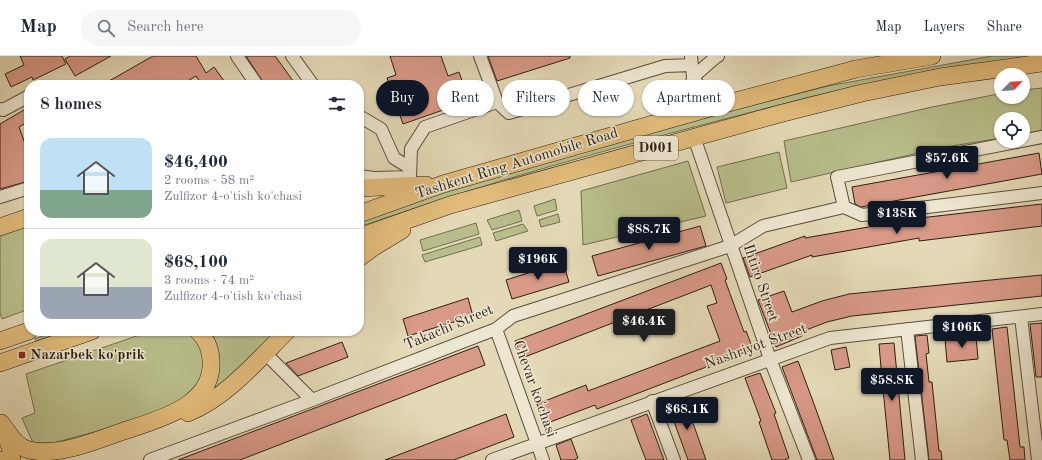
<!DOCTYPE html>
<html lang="en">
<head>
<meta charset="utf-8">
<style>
	:root { --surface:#fff; --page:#f6f6f7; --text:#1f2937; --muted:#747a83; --line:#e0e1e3; --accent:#111827 }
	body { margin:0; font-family:"Old Standard TT",serif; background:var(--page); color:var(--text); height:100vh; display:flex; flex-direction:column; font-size:15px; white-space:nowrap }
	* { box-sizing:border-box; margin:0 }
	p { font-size:13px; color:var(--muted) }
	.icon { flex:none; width:22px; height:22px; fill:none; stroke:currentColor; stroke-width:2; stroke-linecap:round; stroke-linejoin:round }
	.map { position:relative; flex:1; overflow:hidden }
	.side { position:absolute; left:24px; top:24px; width:340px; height:256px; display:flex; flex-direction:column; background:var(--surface); border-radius:16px; box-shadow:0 1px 3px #0004 }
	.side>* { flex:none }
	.banner { position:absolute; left:376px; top:24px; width:380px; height:36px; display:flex; gap:8px }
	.needle { width:26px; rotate:65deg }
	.tools { position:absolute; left:994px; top:12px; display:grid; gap:8px }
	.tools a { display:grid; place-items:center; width:36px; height:36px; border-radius:50%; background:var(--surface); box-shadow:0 1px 3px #0004; font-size:20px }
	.price { position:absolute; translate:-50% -34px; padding:0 9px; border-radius:4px; background:var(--accent); color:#fff; font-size:13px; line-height:26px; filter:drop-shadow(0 1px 2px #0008) }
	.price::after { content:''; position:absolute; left:50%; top:24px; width:12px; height:9px; margin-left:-6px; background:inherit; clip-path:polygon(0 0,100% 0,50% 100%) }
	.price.selected { background:#222; color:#fff }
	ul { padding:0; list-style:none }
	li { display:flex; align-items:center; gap:12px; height:100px; padding:0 16px }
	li+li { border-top:1px solid var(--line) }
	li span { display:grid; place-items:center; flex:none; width:112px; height:80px; border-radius:12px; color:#555 }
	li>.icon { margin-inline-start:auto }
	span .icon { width:48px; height:48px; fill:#fffc; stroke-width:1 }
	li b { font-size:17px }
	h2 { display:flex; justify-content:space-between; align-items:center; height:48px; padding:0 16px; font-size:17px }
	.tag { padding:0 14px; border-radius:18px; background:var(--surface); box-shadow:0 1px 3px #0004; font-size:14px; line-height:36px }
	.tag.selected { background:var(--accent); color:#fff }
	header { display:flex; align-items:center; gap:24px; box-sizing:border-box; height:56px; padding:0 20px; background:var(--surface); border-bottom:1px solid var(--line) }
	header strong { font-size:19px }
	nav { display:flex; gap:22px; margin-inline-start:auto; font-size:14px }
	.search { width:280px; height:36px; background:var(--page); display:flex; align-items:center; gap:10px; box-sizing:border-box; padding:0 14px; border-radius:22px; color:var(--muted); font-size:15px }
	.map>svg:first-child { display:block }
	.green { fill:#b8be8b; stroke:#726e50 }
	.building { fill:#d89987; stroke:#2c1f15 }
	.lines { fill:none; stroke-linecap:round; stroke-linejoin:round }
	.minor-casing { stroke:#5a4e3d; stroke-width:14 }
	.major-casing { stroke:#2c1f15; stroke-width:16 }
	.highway-casing { stroke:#2c1f15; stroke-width:18 }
	.minor { stroke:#ede6d0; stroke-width:12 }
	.major { stroke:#e2bc7b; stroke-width:15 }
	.highway { stroke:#e2bc7b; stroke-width:17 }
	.poi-dot { fill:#8f2418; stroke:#ede6d0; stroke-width:1.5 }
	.labels { text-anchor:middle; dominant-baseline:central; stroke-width:3; stroke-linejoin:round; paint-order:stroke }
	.shield { fill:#ede6d0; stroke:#665b4d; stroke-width:1 }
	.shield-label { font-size:14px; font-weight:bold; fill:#2c1f15 }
	.street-label { font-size:15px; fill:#2c1f15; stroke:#ede6d0 }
	.poi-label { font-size:15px; font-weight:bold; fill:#2c1f15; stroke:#ede6d0; text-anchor:start }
</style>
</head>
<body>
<header>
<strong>Map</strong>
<div class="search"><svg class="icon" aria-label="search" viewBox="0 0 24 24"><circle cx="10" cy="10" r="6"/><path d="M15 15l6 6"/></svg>Search here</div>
<nav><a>Map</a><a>Layers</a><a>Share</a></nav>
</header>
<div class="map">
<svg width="1042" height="404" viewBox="0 0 1042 404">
	<rect width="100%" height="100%" fill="#e4d9b6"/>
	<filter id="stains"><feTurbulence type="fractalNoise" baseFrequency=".005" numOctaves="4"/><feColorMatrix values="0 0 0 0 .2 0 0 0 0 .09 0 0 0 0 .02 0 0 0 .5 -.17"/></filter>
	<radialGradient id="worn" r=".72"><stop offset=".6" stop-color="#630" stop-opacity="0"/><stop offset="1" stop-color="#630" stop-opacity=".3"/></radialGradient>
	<!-- green -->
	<path class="green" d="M992,0H1033L831,36L810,41C658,80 507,119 359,171V165L414,145L537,108L703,62L828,30Z
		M1042,32V74L1023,78V63H1001V82L940,92L791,126L784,85L932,51L998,38L1001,37V41H1023V34Z
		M779,96L787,132L726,147L717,111Z
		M688,105L706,160L583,189L581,135Z
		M555,143L557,154L537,160L534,150Z
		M519,154L522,165L492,174L487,164Z
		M558,158L560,166L541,171L539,164Z
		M476,167L479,178L423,195L420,184Z
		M29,168V253L2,263L0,256V178Z
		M523,168L528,175L496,185L493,177Z
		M480,181L482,189L425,206L422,199Z
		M56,275H65L36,285L35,283Z
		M151,275H188L198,284L205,305L200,326L174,351L98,375L53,387H33L22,362L35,357L26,318Z
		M210,275H276L211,338C220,316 224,296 210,275Z"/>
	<!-- building -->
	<path class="building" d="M20,0H62L66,8L33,24L32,21L11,31L5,18L24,9Z
		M70,0H111L75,20L65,3Z
		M153,0H196L206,17L214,11L227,29H202L196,20L181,29H102Z
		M246,0H275L296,29H265Z
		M390,0H441L448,20L459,16L469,45L403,68L387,22L396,19Z
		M488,0H570V2L497,25Z
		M29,51V65L19,71L29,99V125L0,133V68Z
		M1039,97L1042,118L861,151L855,148L852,131Z
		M1042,148V170L919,185V182L812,201V199L750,221L743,202L805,180V182L920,162Z
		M700,170L706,190L598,220L592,200Z
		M563,206L569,226L512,243L506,224Z
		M721,207L727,223L725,224L744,276L746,275L753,293L597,353L595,349L545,368L537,348L586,329L588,335L720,285L707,250L717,247L711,229L522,302L515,285Z
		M1042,219V240L852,260L827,266L801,276L802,280L776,291L758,244L784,235L792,256L822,245L849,238Z
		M468,242L473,260L408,280L403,263Z
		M1042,267V321H1036L1030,268Z
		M1007,271L1020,391H1024L1025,404H1010L1007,384H1004L992,273Z
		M927,279L929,297L926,298L929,326H932L939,395H941L942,404H929L915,280Z
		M976,280L978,303L947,306L945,283Z
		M342,286L348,301L298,320L286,307Z
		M894,287L896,308L905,404H890L881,312L879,288Z
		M478,290L485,309L240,404H178Z
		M846,291L850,311L835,314L831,294Z
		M798,305L814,348L834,404H817L782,311Z
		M760,317L776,357L774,358L789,402L784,404H772L759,366L761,365L745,322Z
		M684,344L693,367L706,404H688L668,349Z
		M506,358L514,381L454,404H385Z
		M647,358L654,377L664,404H646L639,386L631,364Z
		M571,383L578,402L574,404H561L556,389Z"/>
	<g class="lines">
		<!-- minor casing -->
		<g class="minor-casing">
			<path id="minor" d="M237,0L257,29
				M292,0L313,29
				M480,0L497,46
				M693,21L713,51
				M693,21L716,1L718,0
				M0,53L3,54L29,40
				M688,58L693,21L691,0
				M359,60L381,73L394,102L410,112
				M694,81L770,303L809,404
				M359,120L374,122L410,121L411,129
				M410,121L411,93L425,71L497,46L509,57L665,10L692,9
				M0,141L29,132
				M844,151L837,121L1042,81
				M1021,261L1038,404
				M496,273L543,404
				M907,273L922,404
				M265,297L312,344
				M652,345L674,404
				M150,404L312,344L496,273L513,260L730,190L763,170L844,151L862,159L1042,137
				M492,404L830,282L1042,258"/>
		</g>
		<!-- major casing -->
		<g class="major-casing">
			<path id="major" d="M3,373L13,404
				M0,403V404"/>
		</g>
		<!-- highway casing -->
		<g class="highway-casing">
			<path id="highway" d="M359,132L426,129
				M359,158L443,128L713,51L856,13L932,0
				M0,171L29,161
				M359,181L450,149L779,58L862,37L940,21L1042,7
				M359,202L374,191L402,174
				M0,285L29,275
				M0,307L92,275
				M188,357C227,341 257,305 287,275
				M1,367C9,377 16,391 29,394C57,401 94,385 121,376C153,365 209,352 211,311C212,297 208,285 198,275"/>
		</g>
		<!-- minor -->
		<use href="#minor" class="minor"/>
		<!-- major -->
		<use href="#major" class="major"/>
		<!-- highway -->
		<use href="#highway" class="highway"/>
	</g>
	<!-- markers -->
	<rect class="poi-dot" x="18" y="295" width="8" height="8" rx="2"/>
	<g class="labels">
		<!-- shield labels -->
		<rect class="shield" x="634" y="80" width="44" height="24" rx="3"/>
		<g class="shield-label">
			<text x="656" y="92">D001</text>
		</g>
		<!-- street labels -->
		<g class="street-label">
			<text transform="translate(517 108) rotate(-17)">Tashkent Ring Automobile Road</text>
			<text transform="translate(760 227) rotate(71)">Ihtiro Street</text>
			<text transform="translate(449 272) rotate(-23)">Takachi Street</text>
			<text transform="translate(756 291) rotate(-20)">Nashriyot Street</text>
			<text transform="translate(534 333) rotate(70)">Chevar ko'chasi</text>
		</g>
		<!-- poi labels -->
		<g class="poi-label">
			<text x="30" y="299">Nazarbek ko'prik</text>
		</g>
	</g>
	<rect width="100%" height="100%" filter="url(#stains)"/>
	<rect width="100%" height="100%" fill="url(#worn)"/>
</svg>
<div class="tools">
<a><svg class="needle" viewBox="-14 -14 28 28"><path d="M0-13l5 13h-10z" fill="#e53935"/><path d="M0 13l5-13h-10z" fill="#747a83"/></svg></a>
<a><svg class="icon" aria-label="locate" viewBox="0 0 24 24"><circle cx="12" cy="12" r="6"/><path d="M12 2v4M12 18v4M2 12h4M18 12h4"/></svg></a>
</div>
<b class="price" style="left:947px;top:124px">$57.6K</b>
<b class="price" style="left:897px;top:179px">$138K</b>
<b class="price" style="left:649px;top:195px">$88.7K</b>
<b class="price" style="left:538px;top:225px">$196K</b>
<b class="price selected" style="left:644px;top:287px">$46.4K</b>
<b class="price" style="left:962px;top:293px">$106K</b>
<b class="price" style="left:892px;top:346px">$58.8K</b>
<b class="price" style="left:687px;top:375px">$68.1K</b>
<div class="banner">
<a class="tag selected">Buy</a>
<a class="tag">Rent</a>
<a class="tag">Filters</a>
<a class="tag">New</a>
<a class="tag">Apartment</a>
</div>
<section class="side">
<h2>8 homes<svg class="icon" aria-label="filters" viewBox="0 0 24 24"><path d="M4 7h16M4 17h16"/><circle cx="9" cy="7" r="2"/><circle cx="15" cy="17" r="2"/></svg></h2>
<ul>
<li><span style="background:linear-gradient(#bfe0f5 65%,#7fa58c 0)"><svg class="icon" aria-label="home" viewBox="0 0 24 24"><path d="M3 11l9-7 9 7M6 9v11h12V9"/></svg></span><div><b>$46,400</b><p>2 rooms · 58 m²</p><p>Zulfizor 4-o'tish ko'chasi</p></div></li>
<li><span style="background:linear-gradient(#dfe7d0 60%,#9aa5b1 0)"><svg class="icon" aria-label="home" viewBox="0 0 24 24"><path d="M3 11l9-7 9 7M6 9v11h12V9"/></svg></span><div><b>$68,100</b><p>3 rooms · 74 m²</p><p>Zulfizor 4-o'tish ko'chasi</p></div></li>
</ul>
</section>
</div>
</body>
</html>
